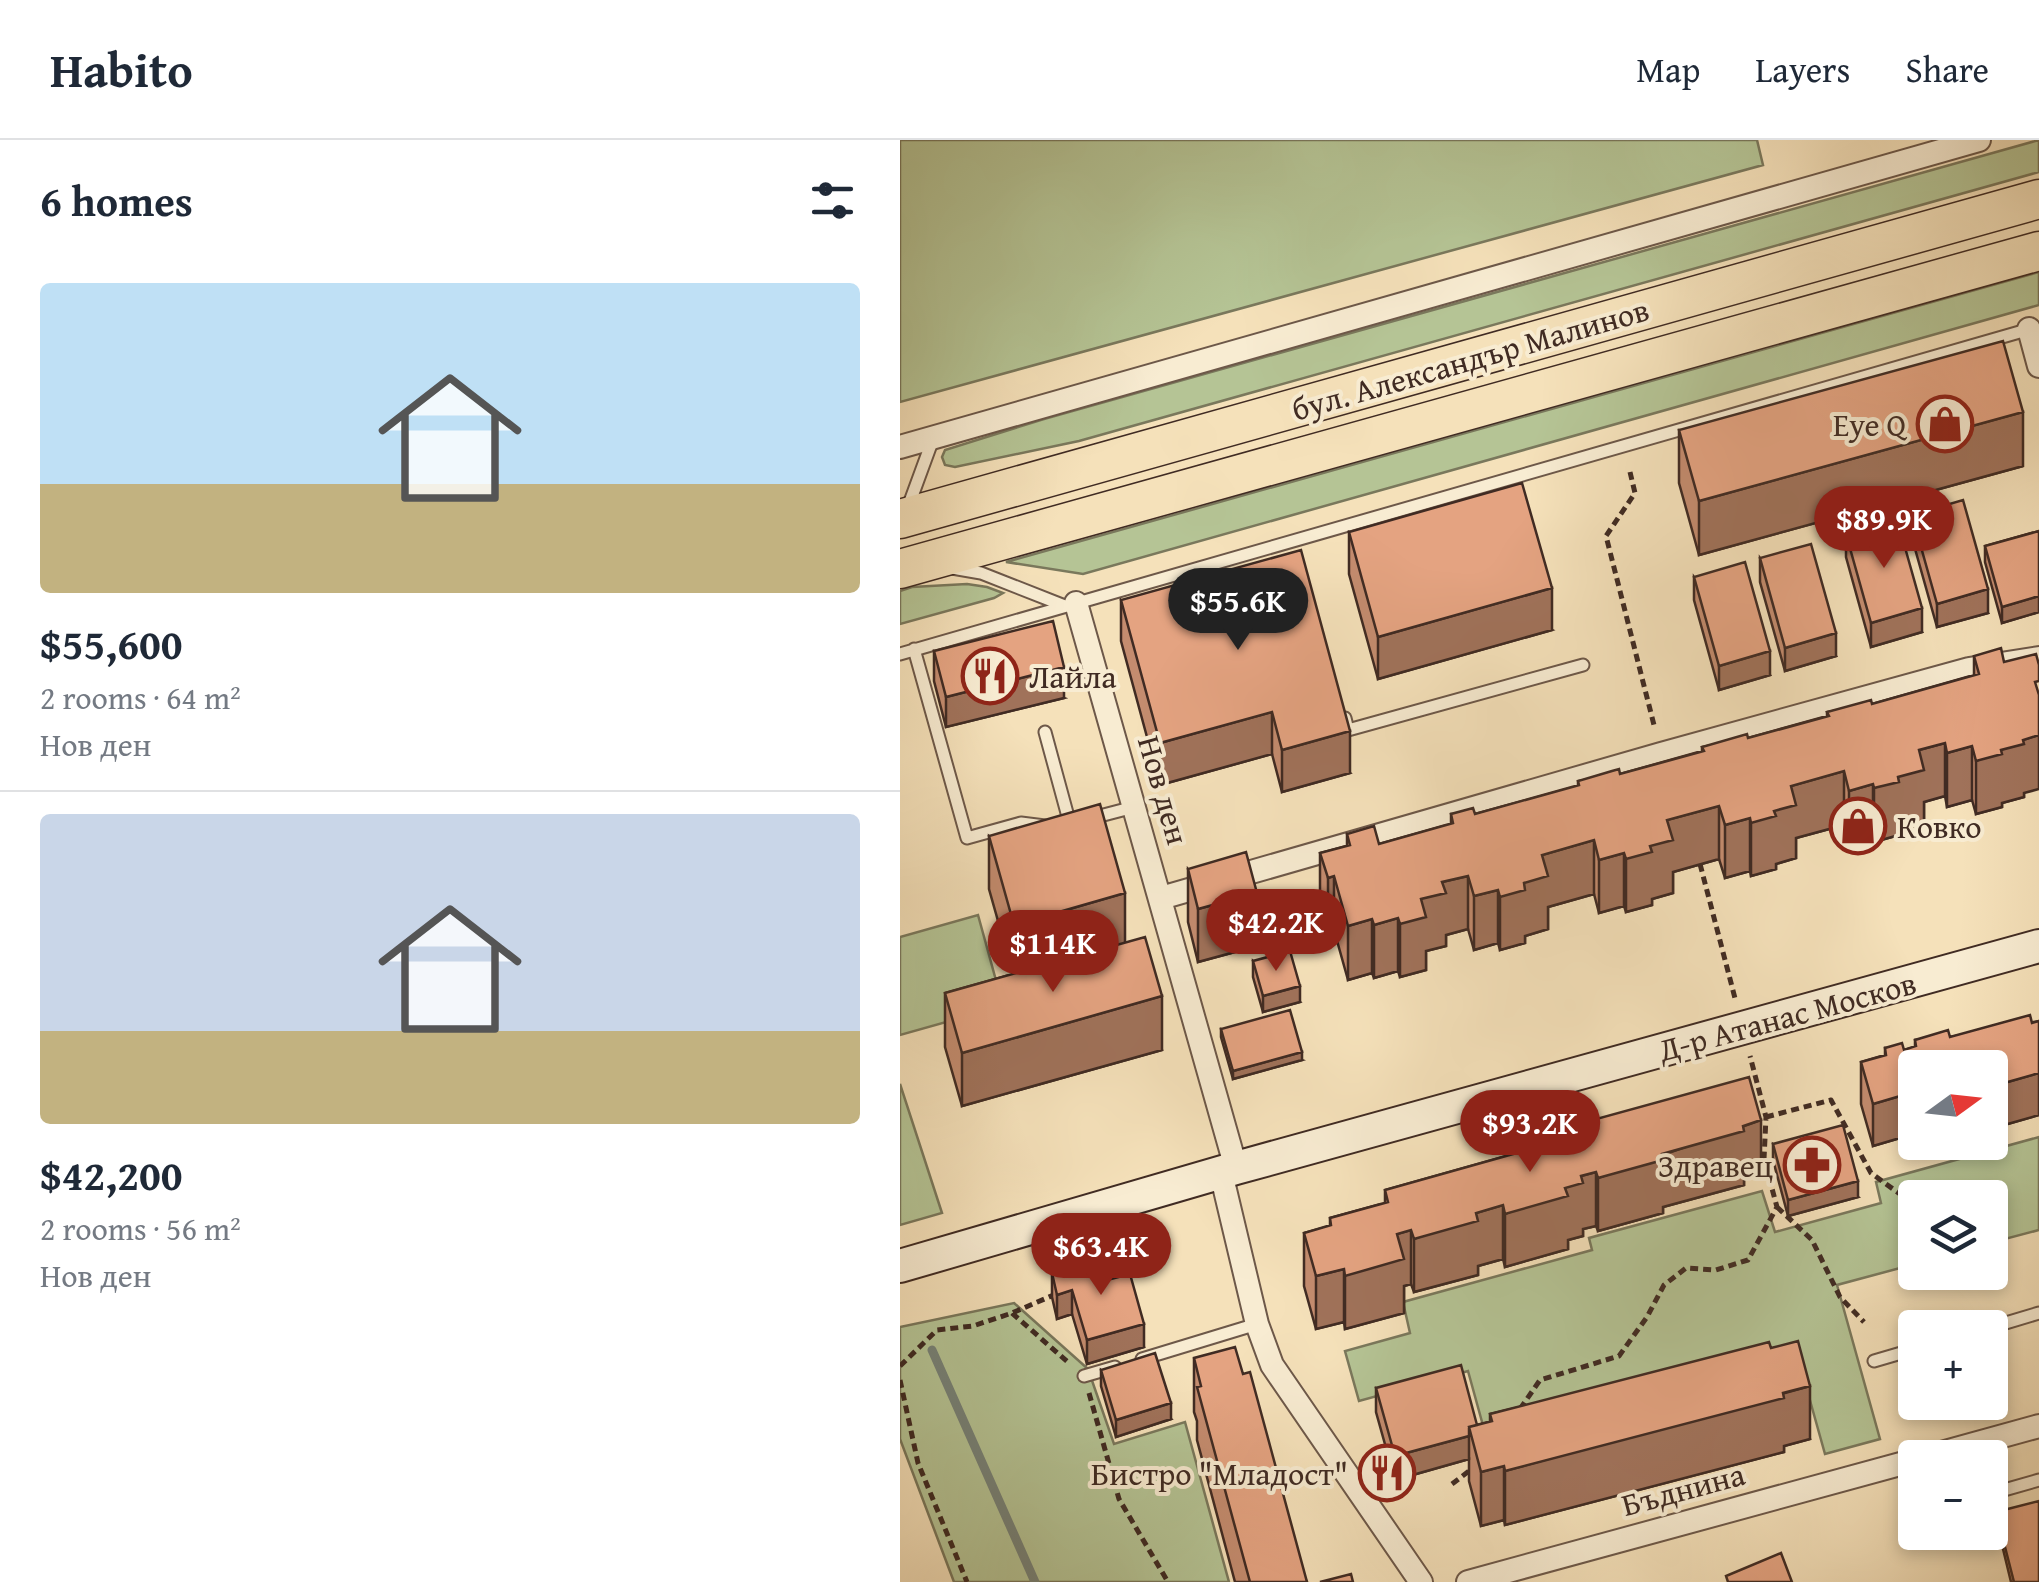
<!DOCTYPE html>
<html lang="en">
<head>
<meta charset="utf-8">
<style>
	:root { --surface:#fff; --page:#f6f6f7; --text:#1f2937; --muted:#747a83; --line:#e0e1e3; --accent:#8f2418 }
	body { margin:0; font-family:"Gentium Book Plus",serif; background:var(--page); color:var(--text); height:100vh; display:flex; flex-direction:column; font-size:38px; white-space:nowrap }
	* { box-sizing:border-box; margin:0 }
	p { font-size:32px; color:var(--muted) }
	.icon { flex:none; width:55px; height:55px; fill:none; stroke:currentColor; stroke-width:2; stroke-linecap:round; stroke-linejoin:round }
	.map { position:relative; flex:1; overflow:hidden }
	.drawer { display:flex; flex-direction:column; background:var(--surface); width:900px }
	.drawer>* { flex:none }
	.needle { width:65px; rotate:75deg }
	.controls { position:absolute; left:998px; top:910px; display:grid; gap:20px }
	.controls a { display:grid; place-items:center; width:110px; height:110px; border-radius:10px; background:var(--surface); box-shadow:0 5px 15px #0003; font-size:50px }
	.price { position:absolute; translate:-50% -85px; padding:0 22px; border-radius:35px; background:var(--accent); color:#fff; font-size:32px; line-height:65px; filter:drop-shadow(0 2px 5px #0008) }
	.price::after { content:''; position:absolute; left:50%; top:60px; width:30px; height:22px; margin-left:-15px; background:inherit; clip-path:polygon(0 0,100% 0,50% 100%) }
	.price.selected { background:#222; color:#fff }
	ul { padding:0; list-style:none }
	li { display:grid; align-content:center; gap:20px; height:530px; padding:0 40px }
	li+li { border-top:2px solid var(--line) }
	li span { display:grid; place-items:center; height:310px; border-radius:10px; color:#555 }
	li>.icon { margin-inline-start:auto }
	span .icon { width:180px; height:180px; fill:#fffc; stroke-width:1 }
	li b { font-size:42px }
	h2 { display:flex; justify-content:space-between; align-items:center; height:120px; padding:0 40px; font-size:42px }
	header { display:flex; align-items:center; gap:60px; box-sizing:border-box; height:140px; padding:0 50px; background:var(--surface); border-bottom:2px solid var(--line) }
	header strong { font-size:48px }
	nav { display:flex; gap:55px; margin-inline-start:auto; font-size:35px }
	main { display:flex; flex:1; min-height:0 }
	.map>svg:first-child { display:block }
	.green { fill:#b5c495; stroke:#7a785c; stroke-width:2.5 }
	.lines { fill:none; stroke-linecap:round; stroke-linejoin:round }
	.stream { stroke:#778379; stroke-width:9 }
	.lane-casing { stroke:#6d5849; stroke-width:15 }
	.street-casing { stroke:#6d5849; stroke-width:26 }
	.secondary-casing { stroke:#402b23; stroke-width:36 }
	.primary-casing { stroke:#402b23; stroke-width:41 }
	.path { stroke:#402b23; stroke-width:5; stroke-dasharray:8 5; stroke-linecap:butt }
	.lane { stroke:#f8ecd2; stroke-width:11 }
	.street { stroke:#f8ecd2; stroke-width:22 }
	.secondary { stroke:#f8ecd2; stroke-width:32 }
	.primary { stroke:#f5e1ba; stroke-width:38 }
	.wall { fill:#c48c6f; stroke:#402b23; stroke-width:2.5 }
	.shaded-wall { fill:#a0725a; stroke:#402b23; stroke-width:2.5 }
	.building { fill:#e4a381; stroke:#402b23; stroke-width:2.5 }
	.labels { text-anchor:middle; dominant-baseline:central; stroke-width:8; stroke-linejoin:round; paint-order:stroke }
	.street-label { font-size:32px; fill:#402b23; stroke:#f8ecd2 }
	.poi-label { font-size:32px; fill:#402b23; stroke:#f8ecd2; text-anchor:end }
</style>
</head>
<body>
<header>
<strong>Habito</strong>
<nav><a>Map</a><a>Layers</a><a>Share</a></nav>
</header>
<main>
<section class="drawer">
<h2>6 homes<svg class="icon" aria-label="filters" viewBox="0 0 24 24"><path d="M4 7h16M4 17h16"/><circle cx="9" cy="7" r="2"/><circle cx="15" cy="17" r="2"/></svg></h2>
<ul>
<li><span style="background:linear-gradient(#bfe0f5 65%,#c2b280 0)"><svg class="icon" aria-label="home" viewBox="0 0 24 24"><path d="M3 11l9-7 9 7M6 9v11h12V9"/></svg></span><div><b>$55,600</b><p>2 rooms · 64 m²</p><p>Нов ден</p></div></li>
<li><span style="background:linear-gradient(#c9d6e8 70%,#c2b280 0)"><svg class="icon" aria-label="home" viewBox="0 0 24 24"><path d="M3 11l9-7 9 7M6 9v11h12V9"/></svg></span><div><b>$42,200</b><p>2 rooms · 56 m²</p><p>Нов ден</p></div></li>
</ul>
</section>
<div class="map">
<svg width="1139" height="1442" viewBox="0 0 1139 1442">
	<rect width="100%" height="100%" fill="#f5e1ba"/>
	<filter id="stains"><feTurbulence type="fractalNoise" baseFrequency=".002" numOctaves="4"/><feColorMatrix values="0 0 0 0 .2 0 0 0 0 .09 0 0 0 0 .02 0 0 0 .5 -.17"/></filter>
	<radialGradient id="worn" r=".72"><stop offset=".6" stop-color="#630" stop-opacity="0"/><stop offset="1" stop-color="#630" stop-opacity=".3"/></radialGradient>
	<!-- green -->
	<path class="green" d="M0,0H857L863,25L0,262Z
		M1139,0V32L179,301L55,327L45,325L42,317L45,310L144,279Z
		M1139,132V165L183,434L106,422Z
		M67,444L87,447L103,453L94,458L0,484V451L12,447Z
		M78,775L103,866L0,895V797Z
		M0,944L42,1073L0,1085Z
		M1139,997V1090L1090,1103V1058H1015V1124L937,1145L980,1299L925,1314L897,1214L587,1300L568,1231L459,1261L445,1211L510,1193L503,1162L692,1110L689,1098L862,1051L875,1092L981,1063L976,1042Z
		M114,1163L188,1229L214,1304L285,1282L329,1442H54L0,1299V1187Z"/>
	<g class="lines">
		<!-- stream -->
		<path class="stream" d="M32,1210L135,1442"/>
		<!-- lane casing -->
		<g class="lane-casing">
			<path id="lane" d="M7,370L33,299
				M52,428L81,433L165,466
				M14,509L67,698L121,683L145,686
				M0,514L1130,189
				M445,578L448,590L683,525
				M145,592L170,684
				M192,678L234,667
				M1089,1188L1139,1173
				M242,1219L357,1184
				M974,1221L1015,1209
				M184,1236L215,1227
				M1090,1354L1139,1340"/>
		</g>
		<!-- street casing -->
		<g class="street-casing">
			<path id="street" d="M1129,189L1139,226
				M0,307L1079,0
				M176,463L336,1028
				M261,758L761,614L1069,529L1139,518
				M321,1033L357,1184L372,1225L521,1442
				M1023,1318L1139,1286
				M568,1442L1015,1320"/>
		</g>
		<!-- secondary casing -->
		<g class="secondary-casing">
			<path id="secondary" d="M0,1126L336,1028L1139,806"/>
		</g>
		<!-- primary casing -->
		<g class="primary-casing">
			<path id="primary" d="M0,379L1139,59
				M0,429L1139,111"/>
		</g>
		<!-- path -->
		<path class="path" d="M730,332L735,353L706,396L755,589
			M800,724L836,862
			M866,977L931,960L971,1033L1015,1065
			M877,1067L912,1100L940,1157L964,1182
			M1081,1132L1085,1149
			M205,1140L227,1134L228,1139
			M112,1173L170,1224
			M0,1226L37,1190L73,1186L112,1173L156,1154
			M0,1240L18,1323L67,1442
			M189,1253L219,1359L268,1442
			M620,1269L640,1240L719,1216L747,1177L764,1145L786,1128L816,1130L848,1120L877,1067L864,1019L866,977L850,916
			M552,1344L573,1328"/>
		<!-- lane -->
		<use href="#lane" class="lane"/>
		<!-- street -->
		<use href="#street" class="street"/>
		<!-- secondary -->
		<use href="#secondary" class="secondary"/>
		<!-- primary -->
		<use href="#primary" class="primary"/>
	</g>
	<!-- wall -->
	<path class="wall" d="M779,290L1123,326L799,415L779,343Z
		M1012,375L1088,473L1037,487L1012,398Z
		M1139,391V472L1102,483L1085,422V406Z
		M449,392L652,490L478,539L449,434Z
		M946,394L1022,492L971,507L946,417Z
		M860,418L936,516L885,531L860,442Z
		M794,437L870,535L819,550L794,460Z
		M221,460L450,633L382,652L372,614L260,645L221,501Z
		M34,511L164,558L46,587L34,541Z
		M1074,516L1124,653V657L1102,663V667L1076,674L1072,660L1047,667L1045,656L1024,662V683L999,690V695L974,702L973,697L949,704L944,685L896,698V718L876,724V729L851,736L850,731L825,738L819,719L773,732V753L752,759V765L726,772L724,766L699,773L694,754L648,767V789L625,796V803L600,810L598,803L574,810L568,789L546,795V806L526,811V830L500,837L498,831L474,838L472,833L448,840L434,790L428,791L420,767V713L447,706V694L479,704L551,684V674H575L678,646V641L720,634L802,611V607L848,598L927,576V572L972,564L1074,535Z
		M89,696L225,802L262,910L62,966L45,907V853L113,834L89,749Z
		M288,729L357,806L298,822L288,782Z
		M353,821L400,862L363,872L353,837Z
		M1139,881V975L1090,989V928H1015V1000L1002,1004L1000,998L973,1006L961,964V922L985,915V908L1004,910L1015,907V900L1050,897Z
		M321,889L402,920L333,939L321,897Z
		M667,987L861,1034L844,1039V1045L763,1067V1073L698,1091L696,1086L683,1089V1096L668,1100V1109L605,1127L603,1119L578,1126V1135L514,1152L511,1144L504,1146V1173L445,1189L444,1182L416,1189L404,1146V1093L430,1086V1078L485,1063V1050L667,999Z
		M873,1004L958,1057L888,1076L873,1020Z
		M152,1133L211,1139L244,1207L187,1224L172,1174L157,1179L152,1157Z
		M871,1208L910,1299L884,1306V1312L605,1385L604,1380L581,1386L569,1341V1319L495,1340L476,1272V1248L577,1285L590,1282V1274Z
		M294,1218L407,1442H335L297,1300V1281L294,1272Z
		M201,1230L271,1279L216,1297L201,1246Z
		M1096,1372L1139,1442H1111L1096,1380Z"/>
	<!-- shaded-wall -->
	<path class="shaded-wall" d="M1123,272V326L799,415V361Z
		M652,448V490L478,539V497Z
		M1088,449V473L1037,487V464Z
		M1139,456V472L1102,483V467Z
		M1022,468V492L971,507V483Z
		M936,493V516L885,531V508Z
		M870,511V535L819,550V526Z
		M164,527V558L46,587V557Z
		M372,572V614L260,645V603Z
		M450,591V633L382,652V610Z
		M1139,595V649L1124,653V657L1102,663V667L1076,674V621L1123,600Z
		M1045,603V656L1024,662V683L999,690V695L974,702V648L998,637L1019,610Z
		M1072,606V660L1047,667V613Z
		M944,631V685L896,698V718L876,724V729L851,736V683L891,646Z
		M973,644V697L949,704V651Z
		M819,666V719L773,732V753L752,759V765L726,772V719L767,680Z
		M850,678V731L825,738V685Z
		M694,700V754L648,767V789L625,796V803L600,810V757L642,715Z
		M724,713V766L699,773V720Z
		M434,736V790L428,791V738Z
		M568,736V789L546,795V806L526,811V830L500,837V784L521,759L542,742Z
		M598,750V803L574,810V756Z
		M225,753V807L114,839V785Z
		M357,753V806L298,822V769Z
		M498,778V831L474,838V785Z
		M472,779V833L448,840V786Z
		M400,846V862L363,872V856Z
		M262,856V910L62,966V913Z
		M402,912V920L333,939V931Z
		M1139,933V975L1090,989V947Z
		M1000,956V998L973,1006V964Z
		M1015,958V1000L1002,1004V962Z
		M861,980V1034L844,1039V1045L763,1067V1073L698,1091V1038Z
		M696,1032V1086L683,1089V1096L668,1100V1109L605,1127V1074L665,1048L681,1036Z
		M958,1041V1057L888,1076V1060Z
		M603,1065V1119L578,1126V1135L514,1152V1099L576,1073Z
		M511,1090V1144L504,1146V1173L445,1189V1136L497,1094Z
		M444,1129V1182L416,1189V1136Z
		M172,1150V1174L157,1179V1155Z
		M244,1184V1207L187,1224V1200Z
		M910,1246V1299L884,1306V1312L605,1385V1331Z
		M271,1263V1279L216,1297V1280Z
		M569,1296V1319L495,1340V1316Z
		M604,1326V1380L581,1386V1332Z"/>
	<!-- building -->
	<path class="building" d="M1103,201L1123,272L799,361L779,290Z
		M622,343L652,448L478,497L449,392Z
		M1063,360L1088,449L1037,464L1012,375Z
		M997,379L1022,468L971,483L946,394Z
		M1139,391V456L1102,467L1085,406Z
		M911,404L936,493L885,508L860,418Z
		M401,410L450,591L382,610L372,572L260,603L221,460Z
		M845,422L870,511L819,526L794,437Z
		M153,481L164,527L46,557L34,511Z
		M1101,508L1104,522L1136,514L1139,525V541L1135,542L1139,555V595L1123,600L1124,604L1101,610L1102,614L1076,621L1072,606L1047,613L1045,603L1019,610L1024,630L998,637L999,642L974,648L973,644L949,651L944,631L891,646L896,665L874,671L876,676L851,683L850,678L825,685L819,666L767,680L773,700L750,706L752,712L726,719L724,713L699,720L694,700L642,715L648,736L624,743L625,750L600,757L598,750L574,756L568,736L542,742L546,753L521,759L526,777L500,784L498,778L474,785L472,779L448,786L434,736L428,738L420,713L450,705L447,694L474,686L479,704L553,683L551,674L573,668L575,674L679,645L678,641L712,631L719,629L720,634L804,611L802,607L847,594L848,598L929,576L927,572L971,560L972,564L1079,534L1074,516Z
		M200,664L225,753L114,785L89,696Z
		M346,712L357,753L298,769L288,729Z
		M245,797L262,856L62,913L45,853Z
		M390,811L400,846L363,856L353,821Z
		M390,870L402,912L333,931L321,889Z
		M1130,875L1132,883L1139,881V933L1090,947V928H1015V958L1002,962L1000,956L973,964L961,922L986,915L985,908L1002,903L1004,910L1016,906L1015,900L1048,890L1050,897Z
		M849,937L861,980L843,986L844,991L762,1014L763,1020L698,1038L696,1032L681,1036L683,1043L665,1048L668,1056L605,1074L603,1065L576,1073L578,1081L514,1099L511,1090L497,1094L504,1119L445,1136L444,1129L416,1136L404,1093L431,1085L430,1078L488,1062L485,1050L670,998L667,987Z
		M943,985L958,1041L888,1060L873,1004Z
		M204,1118L211,1139L230,1134L244,1184L187,1200L172,1150L157,1155L152,1133Z
		M898,1201L910,1246L883,1253L884,1258L605,1331L604,1326L581,1332L569,1287L592,1281L590,1274L869,1202L871,1208Z
		M335,1207L343,1234L350,1232L407,1442H350L297,1247L301,1246L294,1218Z
		M255,1213L271,1263L216,1280L201,1230Z
		M561,1225L577,1285L569,1287V1296L495,1316L476,1248Z
		M1139,1361V1442H1114L1096,1372Z
		M881,1413L892,1442H828L826,1436Z
		M451,1434L453,1442H420Z"/>
	<!-- icons -->
	<defs>
		<g id="shop-ring" transform="scale(2.875)"><circle r="9.5" fill="#f8ecd2" stroke="#8f2418" stroke-width="1.5"/><path d="M-5-2.5h2.3a2.7 3.5 0 0 1 5.4 0H5L5.5 6h-11ZM-1.5-2.5h3a1.5 2.3 0 0 0-3 0Z" fill="#8f2418"/></g>
		<g id="restaurant-ring" transform="scale(2.875)"><circle r="9.5" fill="#f8ecd2" stroke="#8f2418" stroke-width="1.5"/><path d="M-5-6h1v4h1v-4h1v4h1v-4h1v5L-1.5 .5V6h-2V.5L-5-1ZM5-6V6H3V1.5H1.5Q1.5-4 5-6Z" fill="#8f2418"/></g>
		<g id="pharmacy-ring" transform="scale(2.875)"><circle r="9.5" fill="#f8ecd2" stroke="#8f2418" stroke-width="1.5"/><path d="M-2-6h4v4h4v4h-4v4h-4v-4h-4v-4h4Z" fill="#8f2418"/></g>
	</defs>
	<g fill-rule="evenodd">
		<use href="#shop-ring" x="1045" y="284"/>
		<use href="#restaurant-ring" x="90" y="536"/>
		<use href="#shop-ring" x="958" y="686"/>
		<use href="#pharmacy-ring" x="912" y="1025"/>
		<use href="#restaurant-ring" x="487" y="1333"/>
	</g>
	<g class="labels">
		<!-- street labels -->
		<g class="street-label">
			<text transform="translate(570 219) rotate(-16)">бул. Александър Малинов</text>
			<text transform="translate(264 650) rotate(74)">Нов ден</text>
			<text transform="translate(887 876) rotate(-15)">Д-р Атанас Москов</text>
			<text transform="translate(783 1349) rotate(-15)">Бъднина</text>
		</g>
		<!-- poi labels -->
		<g class="poi-label">
			<text x="1006" y="284">Eye Q</text>
			<text x="129" y="536" text-anchor="start">Лайла</text>
			<text x="997" y="686" text-anchor="start">Ковко</text>
			<text x="873" y="1025">Здравец</text>
			<text x="448" y="1333">Бистро "Младост"</text>
		</g>
	</g>
	<rect width="100%" height="100%" filter="url(#stains)"/>
	<rect width="100%" height="100%" fill="url(#worn)"/>
</svg>
<div class="controls">
<a><svg class="needle" viewBox="-14 -14 28 28"><path d="M0-13l5 13h-10z" fill="#e53935"/><path d="M0 13l5-13h-10z" fill="#747a83"/></svg></a>
<a><svg class="icon" aria-label="layers" viewBox="0 0 24 24"><path d="M12 4l9 5-9 5-9-5zM3 14l9 5 9-5"/></svg></a>
<a>+</a>
<a>−</a>
</div>
<b class="price" style="left:984px;top:431px">$89.9K</b>
<b class="price selected" style="left:338px;top:513px">$55.6K</b>
<b class="price" style="left:376px;top:834px">$42.2K</b>
<b class="price" style="left:153px;top:855px">$114K</b>
<b class="price" style="left:630px;top:1035px">$93.2K</b>
<b class="price" style="left:201px;top:1158px">$63.4K</b>
</div>
</main>
</body>
</html>
